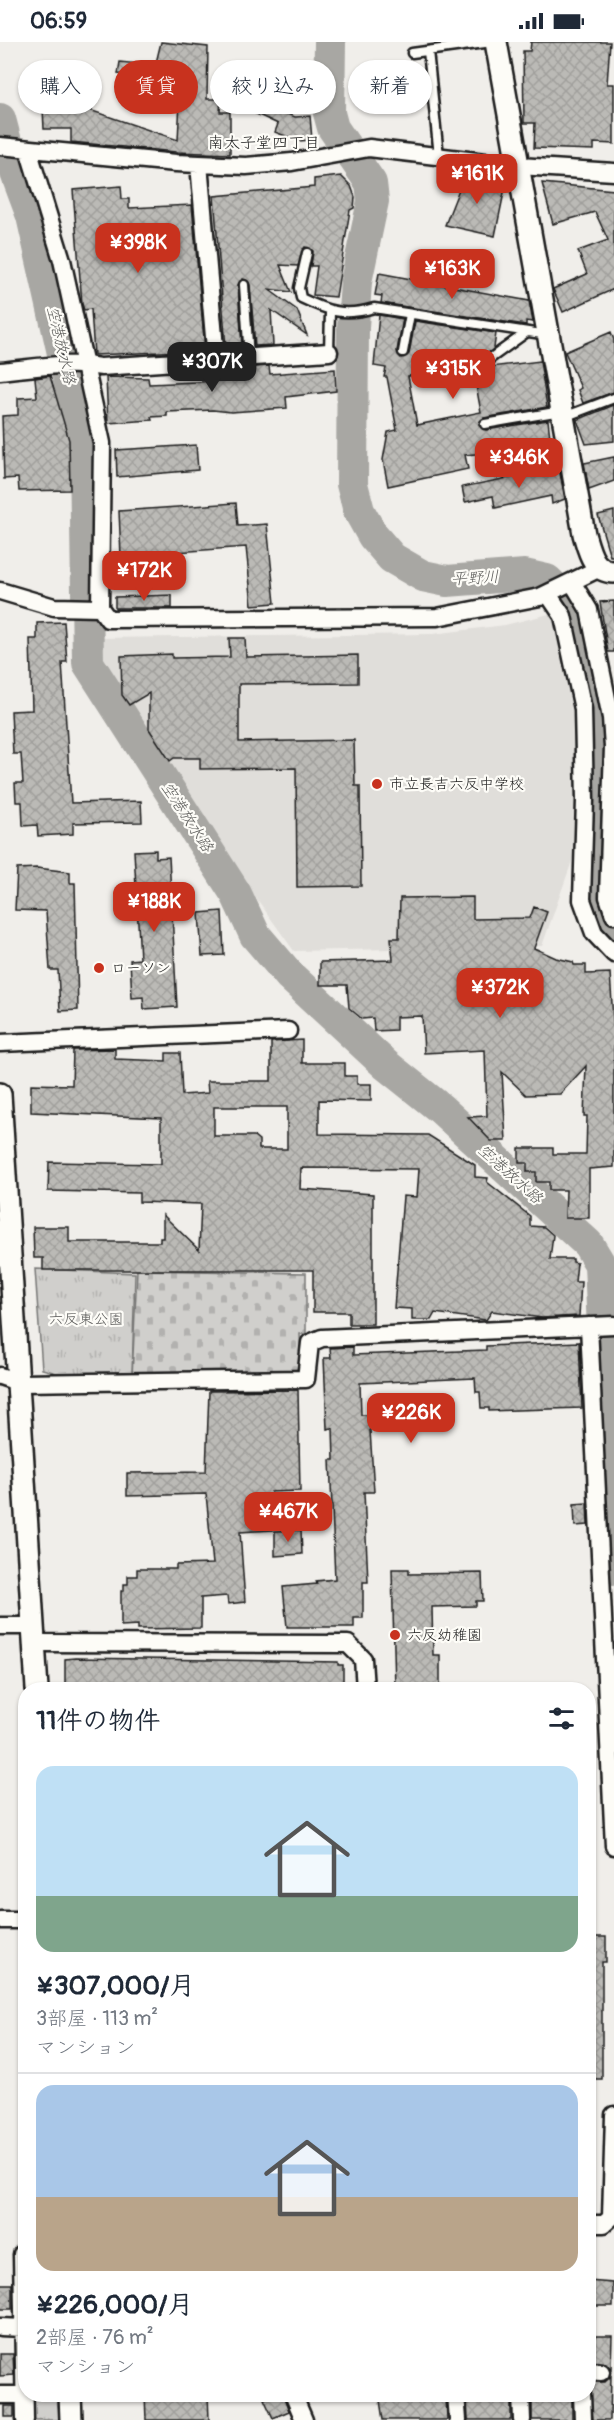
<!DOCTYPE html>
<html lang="ja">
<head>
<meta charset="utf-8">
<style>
	:root { --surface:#fff; --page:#f2f2f3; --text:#1f2937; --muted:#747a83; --line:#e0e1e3; --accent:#c8321e }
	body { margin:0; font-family:Pangolin,"Klee One",sans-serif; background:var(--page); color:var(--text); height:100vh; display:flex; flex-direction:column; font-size:22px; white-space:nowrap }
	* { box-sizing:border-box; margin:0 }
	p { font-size:20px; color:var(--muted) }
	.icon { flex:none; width:33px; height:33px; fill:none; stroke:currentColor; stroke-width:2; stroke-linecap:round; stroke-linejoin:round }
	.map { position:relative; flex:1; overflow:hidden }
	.sheet { position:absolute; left:18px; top:1640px; width:578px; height:720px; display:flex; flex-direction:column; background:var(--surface); border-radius:24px; box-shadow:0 2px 4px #0004 }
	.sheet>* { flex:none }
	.guide { position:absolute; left:18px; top:18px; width:579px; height:54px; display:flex; gap:12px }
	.price { position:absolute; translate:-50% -51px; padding:0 14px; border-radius:12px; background:var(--accent); color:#fff; font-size:20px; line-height:39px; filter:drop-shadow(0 2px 3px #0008) }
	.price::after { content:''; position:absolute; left:50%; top:36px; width:18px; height:14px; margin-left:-9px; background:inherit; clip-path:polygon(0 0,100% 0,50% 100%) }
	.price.on { background:#222; color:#fff }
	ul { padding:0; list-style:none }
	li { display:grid; align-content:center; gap:12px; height:318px; padding:0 18px }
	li+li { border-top:2px solid var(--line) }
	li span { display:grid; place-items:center; height:186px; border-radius:18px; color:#555 }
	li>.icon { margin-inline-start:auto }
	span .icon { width:108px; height:108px; fill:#fffc; stroke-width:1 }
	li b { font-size:26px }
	h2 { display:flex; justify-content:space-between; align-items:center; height:72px; padding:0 18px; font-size:26px }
	.chip { padding:0 21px; border-radius:27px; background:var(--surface); box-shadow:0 2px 4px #0004; font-size:21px; line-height:54px }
	.chip.on { background:var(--accent); color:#fff }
	.status { display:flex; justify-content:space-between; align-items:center; height:42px; padding:0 30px; background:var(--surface); direction:ltr }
	.status svg { height:16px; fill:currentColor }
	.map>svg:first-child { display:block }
	.built { fill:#e0deda }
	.grass { fill:url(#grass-tufts); stroke:#767674; stroke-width:1.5 }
	.cemetery { fill:url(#cemetery-stones); stroke:#767674; stroke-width:1.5 }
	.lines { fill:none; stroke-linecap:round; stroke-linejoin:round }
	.river { stroke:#a8a7a3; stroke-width:32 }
	.building { fill:url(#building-cross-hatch); stroke:#1c1c1c; stroke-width:1.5; fill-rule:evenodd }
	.service-casing { stroke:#1c1c1c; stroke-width:13 }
	.minor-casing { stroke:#1c1c1c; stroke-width:21 }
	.tertiary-casing { stroke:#1c1c1c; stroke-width:26 }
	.service { stroke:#fdfcf7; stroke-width:8 }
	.minor { stroke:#fdfcf7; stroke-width:16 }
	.tertiary { stroke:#fdfcf7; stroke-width:21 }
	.poi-dot { fill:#c8321e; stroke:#fdfcf7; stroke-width:2 }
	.labels { text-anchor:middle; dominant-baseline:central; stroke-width:4.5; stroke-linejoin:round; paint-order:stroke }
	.poi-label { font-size:15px; fill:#1c1c1c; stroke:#fdfcf7; text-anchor:start }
	.park-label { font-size:15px; fill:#5b5b5a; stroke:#fdfcf7 }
	.neighbourhood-label { font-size:16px; fill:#1c1c1c; stroke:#fdfcf7 }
	.water-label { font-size:16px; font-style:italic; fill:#5b5b59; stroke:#fdfcf7 }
</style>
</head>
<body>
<div class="status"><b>06:59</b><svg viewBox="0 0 49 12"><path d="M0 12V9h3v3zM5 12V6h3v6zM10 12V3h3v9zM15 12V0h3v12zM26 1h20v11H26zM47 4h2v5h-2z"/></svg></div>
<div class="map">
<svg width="614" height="2378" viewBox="0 0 614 2378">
	<defs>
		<pattern id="grass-tufts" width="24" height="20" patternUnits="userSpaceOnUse" patternTransform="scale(1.5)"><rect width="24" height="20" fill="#d0cfcc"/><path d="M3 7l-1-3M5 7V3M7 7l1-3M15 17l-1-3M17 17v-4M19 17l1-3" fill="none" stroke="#b2b1af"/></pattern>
		<pattern id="cemetery-stones" width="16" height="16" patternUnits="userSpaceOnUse" patternTransform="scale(1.5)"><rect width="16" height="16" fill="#d0cfcc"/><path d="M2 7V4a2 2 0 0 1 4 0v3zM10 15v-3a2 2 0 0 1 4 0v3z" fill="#b2b1af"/></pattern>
		<pattern id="building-cross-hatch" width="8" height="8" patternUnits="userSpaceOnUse" patternTransform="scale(1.5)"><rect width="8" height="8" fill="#bbbab6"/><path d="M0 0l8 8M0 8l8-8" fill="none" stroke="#a09f9c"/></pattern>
	</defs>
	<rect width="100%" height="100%" fill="#f0eeea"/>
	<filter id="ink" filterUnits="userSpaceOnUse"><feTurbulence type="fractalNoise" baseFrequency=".0167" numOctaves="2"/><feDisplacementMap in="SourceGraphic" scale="12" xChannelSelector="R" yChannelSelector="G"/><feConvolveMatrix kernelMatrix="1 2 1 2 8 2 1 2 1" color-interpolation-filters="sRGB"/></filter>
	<g filter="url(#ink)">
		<!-- built -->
		<path class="built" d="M553,571L574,679L577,805L542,904L294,909L221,807L97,616L95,596L433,592L505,583Z"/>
		<!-- grass -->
		<path class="grass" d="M35,1227L135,1231L132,1335L75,1336L42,1327Z
			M33,2352H58L59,2378H33Z"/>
		<!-- cemetery -->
		<path class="cemetery" d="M137,1228L306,1231V1292H300L301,1324L292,1331L132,1335Z"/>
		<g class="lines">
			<!-- river -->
			<path class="river" d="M330,0L329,71L333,86L371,141L373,159L356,240L353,285L352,442L359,469L373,494L392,516L423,534L447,539L525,533L547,538L567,557L576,572L595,665L598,700L593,856L597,875L614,896
				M0,77L10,115L32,174L85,409L88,621L236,852L255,893L290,934L386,1023L441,1067L588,1202L600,1222L614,1527"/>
		</g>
		<!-- building -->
		<path class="building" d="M161,0L208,5L207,57H221L220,70H230V112L176,110L71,100V87H44L43,66L72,65V62L178,98L181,40L118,32L120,20L148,23V20L156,21Z
			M531,0H610L607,42H614V102L594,101V108L534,106L535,81H524L523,9H530Z
			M257,52L270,57L267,64L295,75L310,74L312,98L298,99L275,90L278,82L250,69Z
			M465,132L506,141L495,194L445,183Z
			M341,134L351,144L355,155L354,166L350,168L336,255L313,253L317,224H311L313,209L305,205L298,224L280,223L291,250L268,247L297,268L307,293L271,268L273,303L255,304L250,243L243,237L238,243L242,305L226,306L214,154L314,145V137Z
			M542,141L614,148V247L563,270L553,247L587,232L578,209L608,198L595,170L553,182Z
			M121,144L122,157H129V166L192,163L205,308L94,313L91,267L84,268L82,262L73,148Z
			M379,231L529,259L533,280L526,279V283L381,261L382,254L375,253Z
			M379,273L403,277L397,309L401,316L409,312L415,279L496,291L494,306L485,316L491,325L540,319L547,365L484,376L479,382L486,388L548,378L551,405L465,413L468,427L388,444L383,418L388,390L397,388L387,335H384L386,326L374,324ZM438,325L473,327L481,370L417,383L408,334L436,333Z
			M611,290L614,298V350L583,361L578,348L581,346L565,310Z
			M269,324L270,332L335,327L336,349L286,355L287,366L231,370L213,368L167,370V374L151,375L152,378L108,381L106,335L148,336L149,342L197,340L229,338L228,327Z
			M50,334L69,398L70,448L19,449L18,436L4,437L2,374L18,373V356L37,355L35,336Z
			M614,363V399L586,402L577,378Z
			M196,403L198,428L117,435L116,408Z
			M614,415V439L589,448L584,421Z
			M559,426L565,457L552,462L551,454L495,466L493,454L465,460L462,445Z
			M236,461L238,484L267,482L275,561L252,563L246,505L121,514L119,469Z
			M614,469V514H610L598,473Z
			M172,553V566H115V555Z
			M614,559V610H608L600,560Z
			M64,580L67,620H62L71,761L141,759L142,780L73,781V792L38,794L37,783L23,784L22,760H16L15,741H23L21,712H13L11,669L32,668L30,597H37V581Z
			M229,596H245L246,615L358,613V641L239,642V700L354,698L355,744H360L361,844L297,845L296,726L200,727V716H174L170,719L149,687V651L129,663L122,653L121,614L172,612V616L230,615Z
			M156,808V816L169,815L177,965L144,967L143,955L132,956L130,918L140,917L134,809Z
			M37,826L70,830V841H75L78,968L60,969L58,928H50L46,869L15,868L17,827Z
			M473,855V877L530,876L534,865L547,870L534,906L556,916L573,920L574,923H586V932L610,931L614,992V1125L589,1127V1176H565L566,1148H549V1140H536V1130H527V1121H519V1106H553V1112H586L587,1074H584L586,1024L560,1052L526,1053L502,1030L506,1099H491L468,1075L487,1074L485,1008L424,1011L422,974L396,975V988L374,989L373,976L362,977L349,966L347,943H320V920L393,918L391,896H399L400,856Z
			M222,869L224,913L202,914L199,871Z
			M302,998V1021H345V1034H357V1042H371V1059L319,1058V1092L428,1093L475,1123V1135L488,1136L487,1140L530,1174V1184L544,1185L553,1193L550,1217H573V1220L577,1221L575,1240H581L579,1274L542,1276L492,1269L486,1278L435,1271L431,1278H412V1267L394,1266L403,1154L417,1155L419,1127L301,1126L300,1147L373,1152V1282H349V1270H313V1228H43V1216H34L33,1185H69V1200H160V1196H163V1173L199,1208L201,1162L139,1160V1151L48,1149L49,1120L161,1122V1076L31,1070V1042L72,1043L73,1008L115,1007V1017L166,1019V1011H180L182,1053L208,1051L207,1039H271V1000ZM214,1065H287V1107H259V1098L254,1094H214Z
			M579,1300L582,1366L489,1369V1366H481L480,1350H476L475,1336L360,1341L361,1373H369L374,1450H364L368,1540H363V1576H354V1585H287L283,1545L317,1542L316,1539L335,1537L330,1418H334L333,1386L327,1387L324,1316H331L330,1306L353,1305V1313L486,1308V1304Z
			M298,1348L300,1449L271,1450L273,1488L240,1490L245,1560L228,1562L227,1554L201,1556V1586L138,1587V1583L121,1584V1549H124V1542H128V1534H137V1527H176V1523L213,1522L206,1452L127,1454V1431L206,1430L209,1349Z
			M587,1461L588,1483L575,1484L574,1462Z
			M301,1488L302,1512L275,1514V1489Z
			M392,1527H409V1532L482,1531L483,1559H476V1564L432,1565L433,1613H440V1647H395Z
			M75,1616L338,1620V1623H343V1647H65V1617Z
			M588,1895H606V1920H602V2037H588Z
			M588,2239L613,2241V2264H588Z
			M0,2242H12V2267H0Z
			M588,2294H612L611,2327L606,2321L590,2319Z
			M0,2312H13L14,2333L0,2334Z
			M611,2334L610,2378H593L589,2340H605Z
			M145,2352H208L209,2378H146Z
			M276,2352H283L289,2369L273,2376L264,2357Z
			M379,2352H411V2355L442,2352V2355H446L447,2378H383Z
			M492,2352H511V2378H468L467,2354Z
			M532,2352H572V2378H532Z
			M5,2364H14V2375H5Z"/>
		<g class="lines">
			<!-- service casing -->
			<g class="service-casing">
				<path id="service" d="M428,9L439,114
					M412,11L492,0
					M307,211L299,246L301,256C328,269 344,275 374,266L548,293
					M244,243L249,316
					M329,310L330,270
					M403,310L410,272
					M491,316L527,290
					M564,375L614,356
					M485,382L561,369"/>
			</g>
			<!-- minor casing -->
			<g class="minor-casing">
				<path id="minor" d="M0,104L176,121L246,124L292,120L369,106L519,124L614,130
					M28,107L62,218L102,401L100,566
					M199,122L216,318
					M0,329C34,326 68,319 101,325L329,310
					M572,540L589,568L611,676L613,705L608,855L614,873
					M0,549L54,565L100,566L108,577L437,575L540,555L600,526
					M548,552L563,574L583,667L585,758L582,858L594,891L614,912
					M0,1001L288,989
					M589,1284L614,1804
					M0,1334L20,1341L306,1337L310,1301L322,1296L614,1283
					M0,1584H33
					M35,1601L348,1602L363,1617L365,1647
					M0,1878H26
					M611,2175L614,2073
					M588,2182H604L614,2173
					M0,2285L24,2286
					M588,2329L601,2330
					M293,2352L304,2378
					M456,2352L458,2378
					M521,2352L522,2378
					M582,2352L583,2378
					M0,2353H25
					M25,2378L22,2212H26"/>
			</g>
			<!-- tertiary casing -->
			<g class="tertiary-casing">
				<path id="tertiary" d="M496,0L584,492C589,509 593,530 614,530
					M0,1052L37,1647
					M70,2352L71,2378"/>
			</g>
			<!-- service -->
			<use href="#service" class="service"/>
			<!-- minor -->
			<use href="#minor" class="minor"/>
			<!-- tertiary -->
			<use href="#tertiary" class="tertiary"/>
		</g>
	</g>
	<!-- markers -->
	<g class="poi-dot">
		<circle cx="377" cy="742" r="6"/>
		<circle cx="99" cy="926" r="6"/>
		<circle cx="395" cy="1593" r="6"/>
	</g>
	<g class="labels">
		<!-- poi labels -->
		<g class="poi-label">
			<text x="389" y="742">市立長吉六反中学校</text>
			<text x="111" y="926">ローソン</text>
			<text x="407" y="1593">六反幼稚園</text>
		</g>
		<!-- park labels -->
		<g class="park-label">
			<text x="86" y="1277">六反東公園</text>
		</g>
		<!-- neighbourhood labels -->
		<g class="neighbourhood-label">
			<text x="264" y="101">南太子堂四丁目</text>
		</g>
		<!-- water labels -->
		<g class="water-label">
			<text transform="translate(61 303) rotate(77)">空港放水路</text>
			<text transform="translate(475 536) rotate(-3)">平野川</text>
			<text transform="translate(187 775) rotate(57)">空港放水路</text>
			<text transform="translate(510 1132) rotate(42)">空港放水路</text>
		</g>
	</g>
</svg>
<b class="price" style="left:477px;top:163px">¥161K</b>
<b class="price" style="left:138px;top:232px">¥398K</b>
<b class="price" style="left:452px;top:258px">¥163K</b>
<b class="price on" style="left:212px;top:351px">¥307K</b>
<b class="price" style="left:453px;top:358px">¥315K</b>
<b class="price" style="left:519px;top:447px">¥346K</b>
<b class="price" style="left:144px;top:560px">¥172K</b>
<b class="price" style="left:154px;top:891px">¥188K</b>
<b class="price" style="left:500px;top:977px">¥372K</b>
<b class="price" style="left:411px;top:1402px">¥226K</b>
<b class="price" style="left:288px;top:1501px">¥467K</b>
<div class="guide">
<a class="chip">購入</a>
<a class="chip on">賃貸</a>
<a class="chip">絞り込み</a>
<a class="chip">新着</a>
</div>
<section class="sheet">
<h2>11件の物件<svg class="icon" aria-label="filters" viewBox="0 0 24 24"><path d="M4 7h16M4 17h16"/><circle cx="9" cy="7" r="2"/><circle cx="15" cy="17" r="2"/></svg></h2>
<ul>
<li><span style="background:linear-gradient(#bfe0f5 70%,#7fa58c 0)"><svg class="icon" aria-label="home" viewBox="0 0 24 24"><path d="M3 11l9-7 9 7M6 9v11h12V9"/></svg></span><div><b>¥307,000/月</b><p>3部屋 · 113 m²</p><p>マンション</p></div></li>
<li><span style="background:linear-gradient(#a9c7e8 60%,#b9a48a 0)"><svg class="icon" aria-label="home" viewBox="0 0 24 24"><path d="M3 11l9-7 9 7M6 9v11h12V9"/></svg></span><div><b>¥226,000/月</b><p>2部屋 · 76 m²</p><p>マンション</p></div></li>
</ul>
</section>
</div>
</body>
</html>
